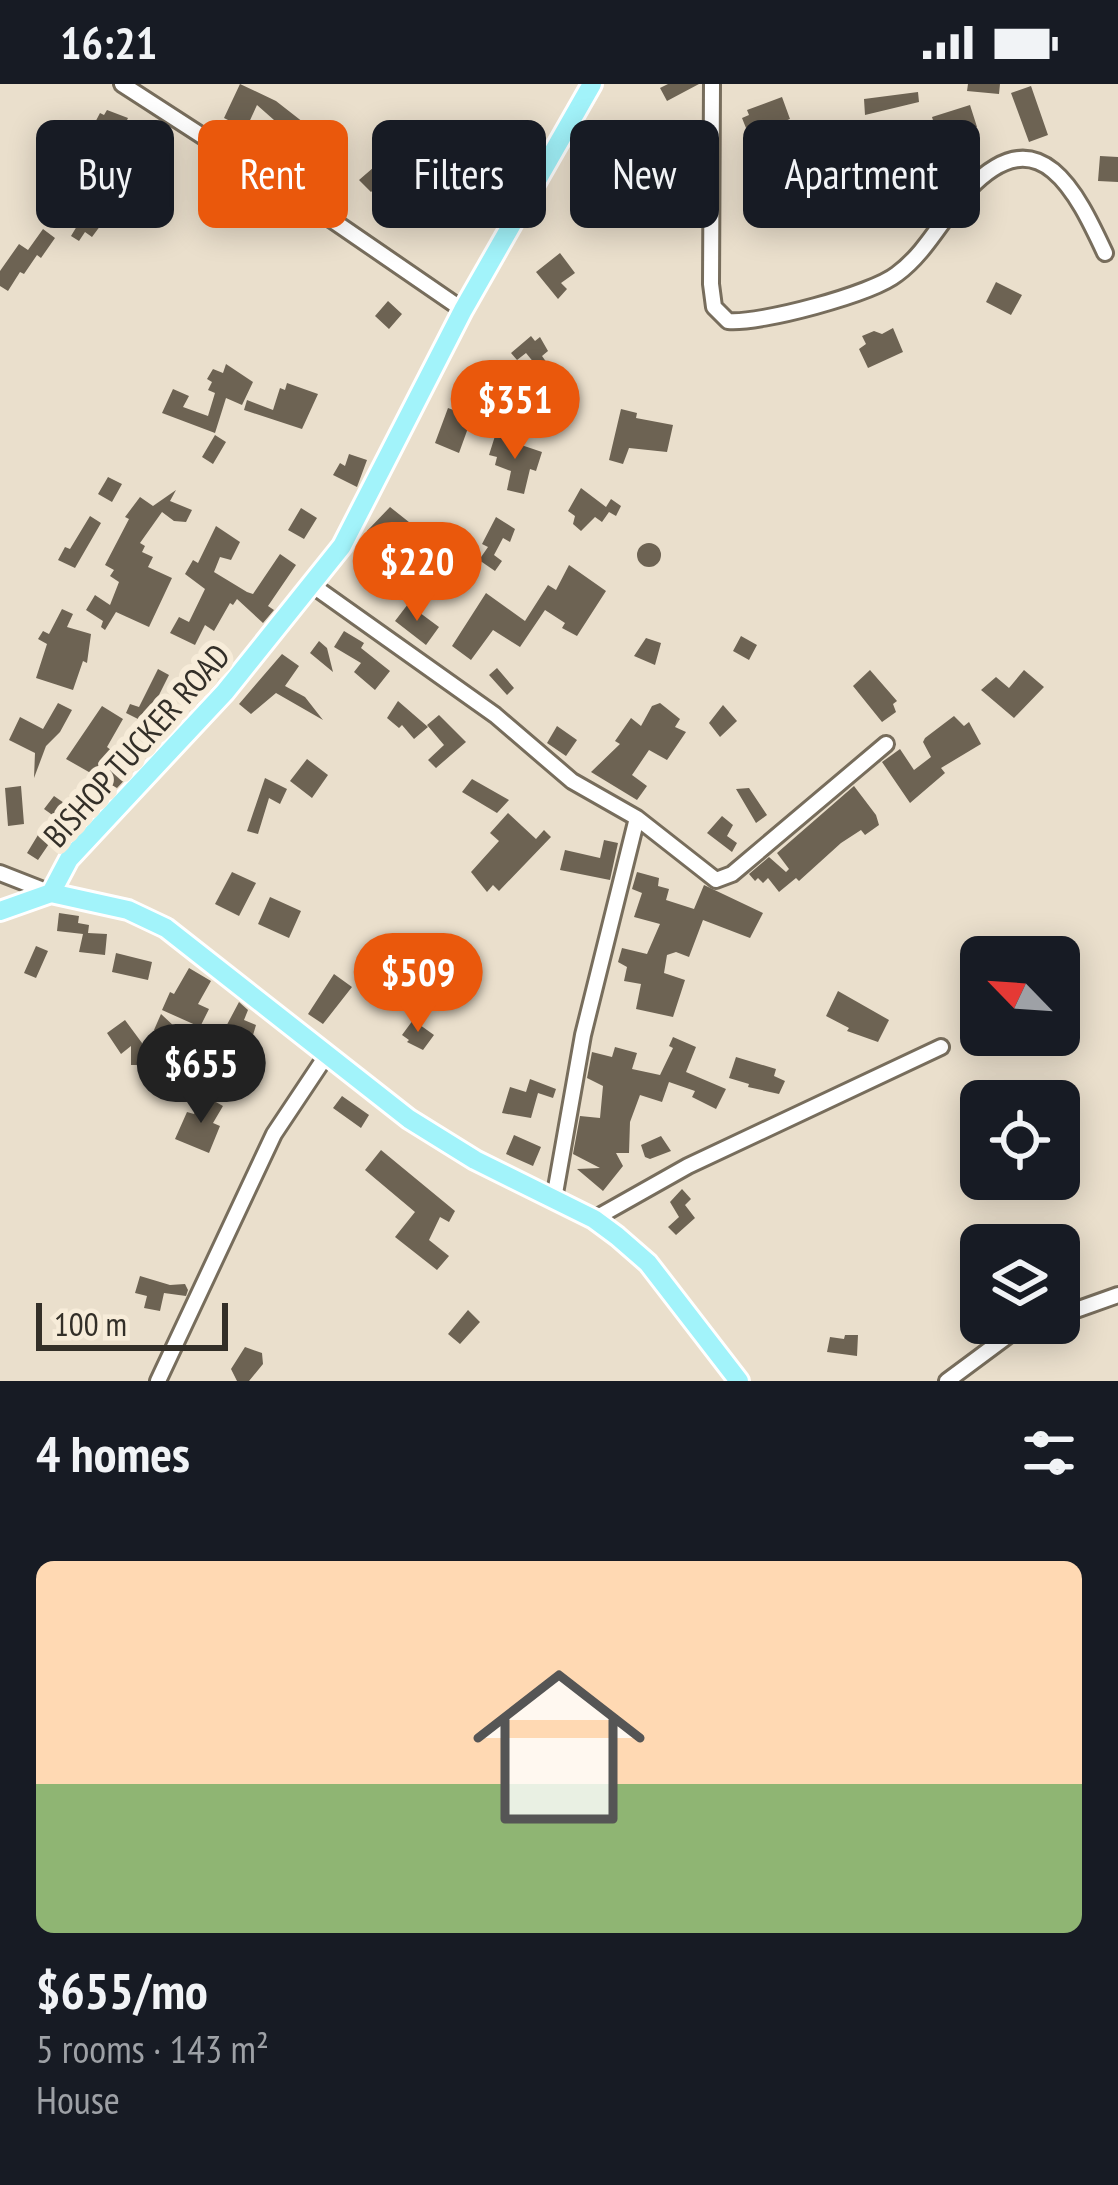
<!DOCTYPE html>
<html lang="en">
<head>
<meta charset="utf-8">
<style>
	:root { --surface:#171b24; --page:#20242c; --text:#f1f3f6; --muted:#9ea1a6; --accent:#ea580c }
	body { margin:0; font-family:"PT Sans Narrow",sans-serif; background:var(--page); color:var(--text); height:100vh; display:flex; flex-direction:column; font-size:45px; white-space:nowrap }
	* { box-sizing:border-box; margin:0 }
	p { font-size:39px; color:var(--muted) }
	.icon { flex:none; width:66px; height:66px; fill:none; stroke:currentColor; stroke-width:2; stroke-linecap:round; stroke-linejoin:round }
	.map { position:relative; height:1297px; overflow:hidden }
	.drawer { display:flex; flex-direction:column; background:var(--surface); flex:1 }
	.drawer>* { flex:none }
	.banner { position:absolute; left:36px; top:36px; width:1047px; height:108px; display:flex; gap:24px }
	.needle { width:78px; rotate:295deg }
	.controls { position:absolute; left:960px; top:852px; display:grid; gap:24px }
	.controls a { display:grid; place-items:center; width:120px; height:120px; border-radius:18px; background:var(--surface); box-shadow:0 6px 30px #0003; font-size:60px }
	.scale { position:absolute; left:36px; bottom:30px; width:192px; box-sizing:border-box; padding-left:12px; border:6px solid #332f28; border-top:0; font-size:33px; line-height:42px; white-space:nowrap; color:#332f28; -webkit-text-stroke:9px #f7ecd9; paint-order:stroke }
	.price { position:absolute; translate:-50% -102px; padding:0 27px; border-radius:42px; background:var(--accent); color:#fff; font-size:39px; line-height:78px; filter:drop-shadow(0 3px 6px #0008) }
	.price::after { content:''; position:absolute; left:50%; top:72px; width:36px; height:27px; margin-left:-18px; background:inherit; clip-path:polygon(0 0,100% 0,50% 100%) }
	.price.selected { background:#222; color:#fff }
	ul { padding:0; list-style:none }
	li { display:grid; align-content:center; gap:24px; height:636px; padding:0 36px }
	li span { display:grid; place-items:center; height:372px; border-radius:18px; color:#555 }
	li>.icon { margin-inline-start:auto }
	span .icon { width:216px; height:216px; fill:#fffc; stroke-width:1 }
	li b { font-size:51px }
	h2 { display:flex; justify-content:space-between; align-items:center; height:144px; padding:0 36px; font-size:51px }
	.pill { padding:0 42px; border-radius:18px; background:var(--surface); box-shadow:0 6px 30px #0003; font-size:42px; line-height:108px }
	.pill.selected { background:var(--accent); color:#fff }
	.status { display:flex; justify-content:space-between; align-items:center; height:84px; padding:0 60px; background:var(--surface); direction:ltr }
	.status svg { height:33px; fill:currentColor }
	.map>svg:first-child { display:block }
	.building { fill:#6d6353 }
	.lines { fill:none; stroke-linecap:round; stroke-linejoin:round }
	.minor-casing { stroke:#776d5c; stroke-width:20 }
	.major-casing { stroke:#fff; stroke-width:24 }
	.minor { stroke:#fff; stroke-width:14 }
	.major { stroke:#a2f3fa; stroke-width:18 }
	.labels { text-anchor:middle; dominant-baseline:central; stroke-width:12; stroke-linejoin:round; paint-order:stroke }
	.street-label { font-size:33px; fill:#332f28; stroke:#f7ecd9 }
</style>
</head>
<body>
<div class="status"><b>16:21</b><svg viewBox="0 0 49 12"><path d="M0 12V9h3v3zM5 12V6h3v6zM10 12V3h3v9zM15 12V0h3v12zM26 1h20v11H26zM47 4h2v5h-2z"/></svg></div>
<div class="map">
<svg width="1118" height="1297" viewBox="0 0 1118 1297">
	<rect width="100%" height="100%" fill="#eadfcc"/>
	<!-- building -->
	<path class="building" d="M240,0L276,17L308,42L291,67L288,64L283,71L262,54L274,36L257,21L246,45L224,34Z
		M668,0H699L667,17L660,4Z
		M968,0H1000L999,10L967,7Z
		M1031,2L1048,51L1029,58L1011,9Z
		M918,8L919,18L865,31L864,15Z
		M782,13L790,35L785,37L805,72L788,82L766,44L755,48L752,42L746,44L742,34L749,31L747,26Z
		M970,21L977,43L939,56L932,33Z
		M107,26L128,34L115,60L156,82L145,105L121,93L107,122L112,126L92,153L85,148L79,157L71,152L77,142L72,139L97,101L44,81L48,70L62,75L66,65L75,68L86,46L90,48L100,29L104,31Z
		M889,45L899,80L879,85L869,50Z
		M511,52L532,70L521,83L499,65Z
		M388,71L402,90L420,73L433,86L418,101L414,97L393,107L387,93L371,108L359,96Z
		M1100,72L1118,73V98L1098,97Z
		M43,145L55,154L41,174L37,171L24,190L20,188L8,207L0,202V187L19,160L28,166Z
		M560,169L575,189L561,199L567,205L558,215L536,188Z
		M996,198L1022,211L1011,231L986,218Z
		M388,217L402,230L389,245L375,232Z
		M893,244L903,268L868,284L859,265L866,260L862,252L874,247L882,250Z
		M531,252L535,257L540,253L548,267L542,272L547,279L539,285L526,269L517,276L511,269Z
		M226,280L253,298L242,321L226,314L215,349L162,329L173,305L189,312L183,323L208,332L215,309L208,306L212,298L207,295L213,285L223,289Z
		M287,299L318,310L302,345L244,326L247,316L273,326L280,304L285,306Z
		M448,324L472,333L459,369L435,359Z
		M621,325L637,329L636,334L673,341L667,368L629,364L623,380L609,376Z
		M215,351L226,358L213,380L202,373Z
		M495,352L542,368L536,387L530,385L524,410L507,406L511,387L495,381L497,373L489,371Z
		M349,370L367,376L357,403L333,391L340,379L345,382Z
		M108,393L122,400L112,418L98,410Z
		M581,404L606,423L611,415L621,422L616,432L609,428L602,438L595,433L581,447L573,440L575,432L568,427Z
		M176,406L170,417L192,426L186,438L174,437L162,428L140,459L145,462L142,468L153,473L148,483L172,494L149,543L116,528L105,546L101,543L103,537L86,526L95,511L110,521L119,498L110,492L114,486L105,481L129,435L125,433L140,413L153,422Z
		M390,423L424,450L413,464L427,473L410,499L381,480L392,462L367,447Z
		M301,424L317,434L304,455L288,446Z
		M90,432L101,439L75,484L58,476L65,463L70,465Z
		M496,433L515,445L510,458L503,454L494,471L502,477L495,487L479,476L488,463L482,460Z
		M216,442L240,458L231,476L220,473L214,488L247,508L253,510L280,470L296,481L268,522L274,526L263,539L237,515L233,521L230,519L214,547L205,541L195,561L170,549L179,533L189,538L205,505L185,490L193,476L198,479Z
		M447,459L467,473L456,492L435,476Z
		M637 471a12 12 0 1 1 24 0a12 12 0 1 1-24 0Z
		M569,481L606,507L577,552L562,544L565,539L545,526L520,563L493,546L471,576L452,562L486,509L525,537L548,501L556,506Z
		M408,520L439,543L426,561L395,537Z
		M62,525L73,530L67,543L91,550L87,579L83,577L73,606L36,594L47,560L38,555L43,547L49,550Z
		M344,547L364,559L361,564L390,587L375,606L354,588L361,579L334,563Z
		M741,552L757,561L749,576L733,567Z
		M646,554L661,559L655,581L634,572Z
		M319,557L327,564L333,588L310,569Z
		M282,570L299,582L285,602L305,613L323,636L276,609L251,630L239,620Z
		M497,584L514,604L507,611L489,591Z
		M158,585L169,591L152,625L167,632L160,646L126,629L130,620L139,623Z
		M870,586L897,617L893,620L896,628L882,638L853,602Z
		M1024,586L1044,603L1014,634L981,606L996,593L1009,604Z
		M398,617L428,643L414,655L402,641L399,644L387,634Z
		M58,619L72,626L60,648L46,662L34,694L35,669L9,656L20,633L43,645Z
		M660,619L680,635L675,643L686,648L667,676L649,666L632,691L647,702L637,716L591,688L620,660L615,657L631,634L641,642L652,622Z
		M723,621L737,637L720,653L709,639Z
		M102,622L123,635L107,663L120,673L114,680L131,689L117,704L66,675Z
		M439,631L466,658L436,684L428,676L444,661L427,641Z
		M954,632L964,642L969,638L981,660L941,684L945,689L910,719L882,678L900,665L914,686L931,673L923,658L925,654Z
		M557,642L577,656L566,672L547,659Z
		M307,675L328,691L312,714L290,697Z
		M265,694L287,705L280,720L269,714L258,750L247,747Z
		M472,695L509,716L497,729L462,708Z
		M21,702L24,740L8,742L5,704Z
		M854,702L876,731L879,741L865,751L861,746L841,759L799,797L796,794L779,808L768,794L763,799L758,794L755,797L749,790L769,773L786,788L789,785L777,769Z
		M749,704L767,731L756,739L736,705Z
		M54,712L80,730L72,745L44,725Z
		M508,729L536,755L544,746L551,753L499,807L493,801L487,808L471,788L499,757L490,749Z
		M722,732L733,741L727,752L737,759L732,768L707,749Z
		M41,746L53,754L38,776L27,769Z
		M604,756L618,759L610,796L560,786L565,766L600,774Z
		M232,788L256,799L239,832L215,820Z
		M637,788L659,794L658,802L669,805L666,816L694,825L704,801L763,829L750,854L703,836L689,873L676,868L667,871L664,889L685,896L673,933L636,925L641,900L624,897L627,883L618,878L622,864L647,870L660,840L634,833L642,809L632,805Z
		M270,813L301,827L289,854L258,840Z
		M59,829L79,832L78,839L89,841L88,849L107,850L105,871L79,868L83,850L57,847Z
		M36,862L48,867L36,894L24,889Z
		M116,869L152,878L148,896L112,888Z
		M189,884L211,897L198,920L209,925L200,943L162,926L170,908L174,910Z
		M334,890L352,903L323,940L308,930Z
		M838,907L889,936L878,958L847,947L849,944L826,932Z
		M239,918L248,926L244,936L256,941L239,998L214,990L227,954L221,952Z
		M161,930L190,957L179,968L154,946Z
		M125,936L142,959L141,981H131V962L121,970L107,949Z
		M413,936L434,951L423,966L407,958L409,956L402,951Z
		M673,953L696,963L686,988L726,1005L716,1025L692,1013L695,1007L669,998L662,1018L640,1011L630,1038L629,1069H616L623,1082L603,1107L577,1085L600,1084L573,1070L580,1032L600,1034L603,1002L587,994L592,968L612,973L615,963L637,969L632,985L660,991L673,964L669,962Z
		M736,973L776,985L774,992L785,997L779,1010L748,1003L749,1000L729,994Z
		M530,995L556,1005L553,1014L538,1009L531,1034L502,1029L510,1003L526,1008Z
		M205,1012L223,1022L213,1039L220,1042L209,1069L175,1055L187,1028L194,1030Z
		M342,1012L369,1031L361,1044L333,1024Z
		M514,1051L541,1063L533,1082L506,1070Z
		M661,1052L671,1067L650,1075L645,1073L641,1061Z
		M381,1066L455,1127L449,1138L440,1133L429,1156L449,1172L437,1186L395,1153L415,1128L365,1086Z
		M682,1105L691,1115L685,1121L695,1134L676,1151L668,1143L679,1133L670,1118Z
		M140,1192L170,1201L185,1200L188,1206L186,1212L164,1209L160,1227L144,1224L147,1212L135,1209Z
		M468,1226L480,1238L460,1260L448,1250Z
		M845,1251H858L857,1272L827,1268L830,1253L844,1255Z
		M245,1263L262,1269L263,1280L249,1297H237L231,1285Z"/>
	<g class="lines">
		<!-- minor casing -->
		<g class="minor-casing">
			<path id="minor" d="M122,0L332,136L463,226
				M712,0L711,200L714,223L728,237C760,240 872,210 897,190C927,168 944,131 969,105C1040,31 1077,109 1105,169
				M312,501L495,631L572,697L637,734L716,796L732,790L886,660
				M0,789L51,809
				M554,1115L583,951L637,734
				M594,1135L688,1082L941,963
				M1059,1232L1118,1211
				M158,1297L274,1050L326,972
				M947,1297L1009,1251L1040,1239"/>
		</g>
		<!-- major casing -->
		<g class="major-casing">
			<path id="major" d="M51,809L69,775L225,608L342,462L463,226L592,0
				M51,809L128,826L166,844L409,1035L475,1076L594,1135L617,1152L648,1179L739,1297
				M0,827L51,809"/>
		</g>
		<!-- minor -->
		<use href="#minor" class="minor"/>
		<!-- major -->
		<use href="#major" class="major"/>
	</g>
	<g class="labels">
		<!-- street labels -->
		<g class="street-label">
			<text transform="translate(136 661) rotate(-48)">BISHOP TUCKER ROAD</text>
		</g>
	</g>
</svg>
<div class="controls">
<a><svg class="needle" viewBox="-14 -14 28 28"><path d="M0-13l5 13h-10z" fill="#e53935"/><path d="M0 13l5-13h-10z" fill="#9ea1a6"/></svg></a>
<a><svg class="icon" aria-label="locate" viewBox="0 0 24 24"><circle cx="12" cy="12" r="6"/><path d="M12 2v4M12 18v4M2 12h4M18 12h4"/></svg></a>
<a><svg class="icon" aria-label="layers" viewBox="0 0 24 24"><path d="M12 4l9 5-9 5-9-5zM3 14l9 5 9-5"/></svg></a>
</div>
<div class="scale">100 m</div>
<b class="price" style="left:515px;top:378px">$351</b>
<b class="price" style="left:417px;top:540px">$220</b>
<b class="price" style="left:418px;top:951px">$509</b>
<b class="price selected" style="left:201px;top:1042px">$655</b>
<div class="banner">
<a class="pill">Buy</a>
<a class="pill selected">Rent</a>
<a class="pill">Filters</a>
<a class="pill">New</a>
<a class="pill">Apartment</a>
</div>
</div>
<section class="drawer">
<h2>4 homes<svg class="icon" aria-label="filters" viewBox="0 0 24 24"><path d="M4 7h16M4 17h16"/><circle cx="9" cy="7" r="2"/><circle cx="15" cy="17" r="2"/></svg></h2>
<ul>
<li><span style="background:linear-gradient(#ffd9b3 60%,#8fb573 0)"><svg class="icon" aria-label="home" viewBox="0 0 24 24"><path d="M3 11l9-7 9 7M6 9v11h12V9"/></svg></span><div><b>$655/mo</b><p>5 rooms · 143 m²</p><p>House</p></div></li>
</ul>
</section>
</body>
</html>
